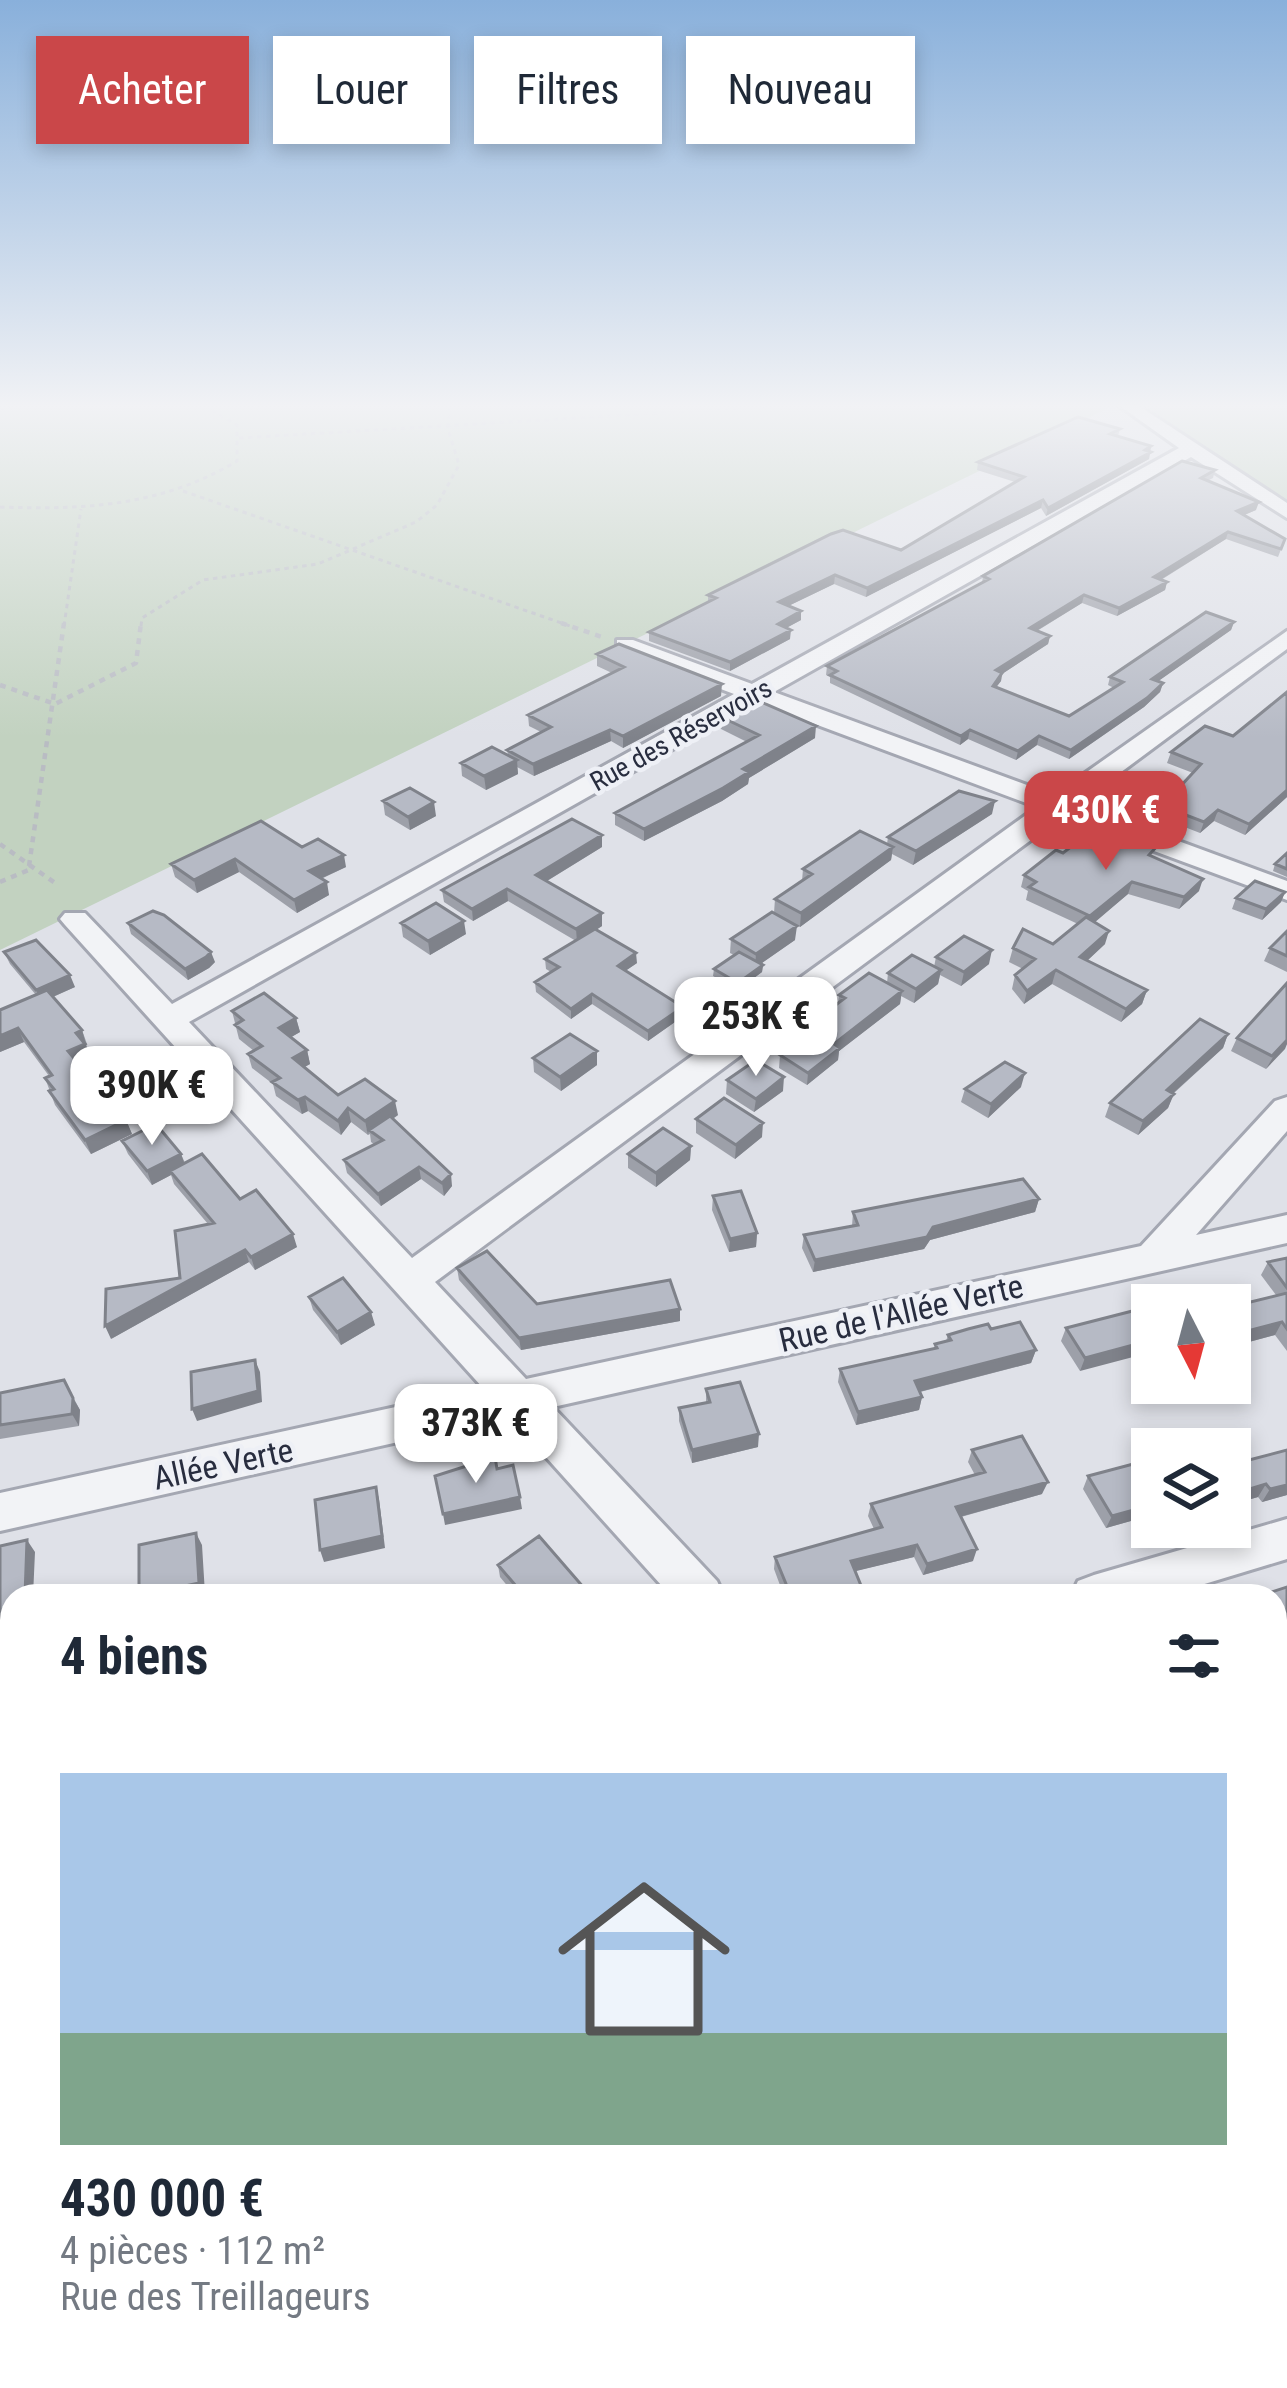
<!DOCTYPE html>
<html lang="fr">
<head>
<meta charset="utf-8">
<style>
	:root { --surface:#fff; --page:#f6f6f7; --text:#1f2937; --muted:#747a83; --line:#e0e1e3; --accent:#ca4749 }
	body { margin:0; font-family:"Roboto Condensed",sans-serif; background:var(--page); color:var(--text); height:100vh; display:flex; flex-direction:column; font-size:45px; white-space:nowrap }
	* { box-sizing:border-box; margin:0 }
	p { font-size:39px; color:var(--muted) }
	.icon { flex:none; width:66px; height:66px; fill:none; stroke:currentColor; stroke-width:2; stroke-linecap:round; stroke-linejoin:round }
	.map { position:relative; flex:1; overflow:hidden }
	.side { position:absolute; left:0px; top:1584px; width:1287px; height:804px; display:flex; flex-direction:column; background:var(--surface); border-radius:36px 36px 0 0; box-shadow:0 6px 18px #0003 }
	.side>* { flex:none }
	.banner { position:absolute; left:36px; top:36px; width:1215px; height:108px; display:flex; gap:24px }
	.needle { width:78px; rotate:174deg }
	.fabs { position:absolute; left:1131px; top:1284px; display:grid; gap:24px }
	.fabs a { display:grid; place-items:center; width:120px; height:120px; border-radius:0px; background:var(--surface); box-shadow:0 6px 18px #0003; font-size:60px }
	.price { position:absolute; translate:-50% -102px; padding:0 27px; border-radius:24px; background:#fff; color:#222; font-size:39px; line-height:78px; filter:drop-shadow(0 3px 6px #0008) }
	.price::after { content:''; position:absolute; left:50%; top:72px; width:36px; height:27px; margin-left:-18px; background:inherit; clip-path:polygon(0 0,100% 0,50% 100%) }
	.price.active { background:var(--accent); color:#fff }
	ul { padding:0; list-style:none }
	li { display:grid; align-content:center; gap:24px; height:636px; padding:0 60px }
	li+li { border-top:3px solid var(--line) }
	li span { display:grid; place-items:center; height:372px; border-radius:0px; color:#555 }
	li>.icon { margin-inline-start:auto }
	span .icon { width:216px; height:216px; fill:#fffc; stroke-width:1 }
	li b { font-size:51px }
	h2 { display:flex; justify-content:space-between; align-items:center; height:144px; padding:0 60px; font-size:51px }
	.pill { padding:0 42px; border-radius:0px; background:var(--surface); box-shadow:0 6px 18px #0003; font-size:42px; line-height:108px }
	.pill.active { background:var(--accent); color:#fff }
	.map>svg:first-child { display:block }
	.green { fill:#c2d2c0 }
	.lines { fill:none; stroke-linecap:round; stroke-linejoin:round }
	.minor-casing { stroke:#a4a7b2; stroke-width:6 }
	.path-far1 { stroke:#b9bcc3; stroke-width:3; stroke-dasharray:4.5 4.5; stroke-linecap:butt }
	.path { stroke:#b9bcc3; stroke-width:4.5; stroke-dasharray:6 6; stroke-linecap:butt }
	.minor { fill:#f2f3f6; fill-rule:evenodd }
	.wall { fill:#9da0a9 }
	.shaded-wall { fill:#7f828a }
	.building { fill:#b6bac5; stroke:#7f828a; stroke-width:3 }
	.labels { text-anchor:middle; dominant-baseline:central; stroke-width:9; stroke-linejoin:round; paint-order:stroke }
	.far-street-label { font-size:27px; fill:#282d3f; stroke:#eef0f6 }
	.street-label { font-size:33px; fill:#282d3f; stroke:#eef0f6 }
</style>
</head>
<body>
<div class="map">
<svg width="1287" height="2388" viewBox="0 0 1287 2388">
	<rect width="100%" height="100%" fill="#dfe1e8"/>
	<!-- green -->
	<path class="green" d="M0,404H1287V504L1137,404L1110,407L0,950Z
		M0,2314L12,2321V2376H106L126,2388H0Z"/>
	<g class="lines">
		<!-- minor casing -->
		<g class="minor-casing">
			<path id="minor" d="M1117,404H1136L1287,503V518L1191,457L774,692L1054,795L1287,631V649L1078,804L1287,881V900L1062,817L435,1282L526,1379L1141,1246L1275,1101L1287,1097V1131L1196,1235L1287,1215V1243L553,1407L717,1581L724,1596H671L510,1417L0,1531V1493L483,1388L65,925L60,919L65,913H85L172,1004L734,694L617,650V640H633L752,684L1179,448ZM756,702L1037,807L412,1258L189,1022Z
				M1287,1519V1559L1165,1596H1071L1078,1581L1094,1575Z
				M0,1807L12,1812V1883L0,1878Z
				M1275,2203L1287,2208V2277L1275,2272Z
				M228,2376H292L297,2388H233Z"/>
		</g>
		<!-- path-far1 -->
		<path class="path-far1" d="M0,410L20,404
			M239,438L813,404
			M183,491L570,626
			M0,507C86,510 162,506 237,461V425L201,404
			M64,626L81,509
			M141,626L142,618L203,580L318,564L416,522L437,505L459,465L448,429L450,404"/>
		<!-- path -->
		<path class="path" d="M561,623L605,638
			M0,685L55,704L136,663L141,623
			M0,844L55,883
			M29,866L64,623
			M0,882L31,869"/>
		<!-- minor -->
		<use href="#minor" class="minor"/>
	</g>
	<!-- wall -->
	<path class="wall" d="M1120,429L1118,436L1151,446L1149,459L1046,516L1041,508L866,597L834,584L788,606L801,620L786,628L790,639L730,671L649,641V632L708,602V595L901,550L1015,482L977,470L978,462Z
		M1215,470L1213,478L1207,481L1256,510L1244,515L1285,539L1278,557L1226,539L1161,580L1167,582L1165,590L1117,616L1082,603L1037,631L1050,636L1048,644L1002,674L1001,681L996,687L1069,716L1114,688L1108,685L1110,677L1234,622L1231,630L1158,681L1163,683L1160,692L1144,707L1069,759L1037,745L1016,760L968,739L960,745L830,683V677L826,675L827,666L982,583L983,576Z
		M597,654L721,696L623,748L611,741L534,776L517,767L518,774L486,790L462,776L461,763L508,755L507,750L541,732L529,726L528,715L612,673L597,666Z
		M719,716L815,738L749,778L748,784L722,801L644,841L615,825V813L747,742L719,728Z
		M1171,752L1287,797L1245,835L1214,821L1200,833L1182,826L1174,835L1144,823L1147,812L1165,803L1193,773L1167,763Z
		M383,801L436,816L410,830L385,815Z
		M992,814L913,865L892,854L891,860L800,927L774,913L775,899L802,881L803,869L887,844L888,837Z
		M302,847L346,867L321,879L329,895L297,913L239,872L197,893L175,877L171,864Z
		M602,847L547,881L602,913V926L596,930L637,963L625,971L683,1007L682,1017L648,1041L592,1004L571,1019L536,992L535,982L551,972L546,969L545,959L576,941L508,901L473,921L444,902L442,890Z
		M1101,847L1154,857L1199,891L1179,909L1128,894L1094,922L1105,944L1087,961L1147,990L1142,1004L1121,1022L1052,984L1024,1004L1012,989L1015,975L1023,969L1009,962L1013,948L1053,944L1078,924L1026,900L1028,891L1021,887L1024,875L1063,853Z
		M1287,853V877L1273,871L1275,864Z
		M1285,892L1281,902L1262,920L1232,909L1236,898Z
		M128,923L215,962L209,968L188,980L131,934Z
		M401,923L466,934L430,955L403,937Z
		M1287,931V972L1264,961L1270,948Z
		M731,939L795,940L760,964L763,965L762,972L738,990L713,976L714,969L734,955L730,953Z
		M4,952L75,987L53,997L82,1030L87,1044L85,1045L90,1058L78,1063L126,1120L132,1134L91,1154L55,1105L45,1078L49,1076L24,1042L0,1052V1010L36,995L10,964Z
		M936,957L989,964L961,986L940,975L938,984L914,1003L901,996L900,1004L839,1051L838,1060L807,1085L779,1068L780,1055L812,1031L813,1022L838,1003L839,995L887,983L888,973L934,967Z
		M1287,983V1044L1266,1069L1231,1051L1237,1038Z
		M232,1011L296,1018L300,1032L291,1037L307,1050L310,1064L304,1067L338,1095L398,1115L393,1119L452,1186L444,1196L421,1179L381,1206L347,1173L344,1160L375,1145L371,1142L370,1134L368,1135L351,1122L341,1135L308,1111L302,1114L276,1096L273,1084L252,1068L248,1054L254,1051L239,1039Z
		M1228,1034L1223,1048L1173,1094L1168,1108L1138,1135L1105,1117L1110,1103Z
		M533,1058L597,1065L561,1091L534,1072Z
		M727,1080L783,1091L754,1112L726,1094Z
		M1021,1087L988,1118L961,1102L965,1089Z
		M696,1119L762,1137L735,1159L696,1133Z
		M122,1141L181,1154L185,1163L240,1199L297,1247L255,1270L249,1262L111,1339L180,1278L208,1224L174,1184L171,1175L152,1185L128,1154Z
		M691,1146L690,1160L656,1187L628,1168V1154Z
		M713,1196L757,1233L756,1247L729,1252L712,1210Z
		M1039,1199L1035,1212L930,1240L924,1249L813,1272L802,1248L804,1235L852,1226L853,1212Z
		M1287,1258V1351L1275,1335L1234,1346L1230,1340V1307L1276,1295L1261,1275L1268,1262Z
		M457,1268L537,1304L680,1321L521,1350L459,1280Z
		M309,1297L375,1325L341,1345L313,1310Z
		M1152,1306L1080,1371L1061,1341L1066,1328Z
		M991,1329L1036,1350L1031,1363L920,1392L922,1397L919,1410L856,1425L838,1382L840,1369L934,1349L935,1344L946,1341L948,1335Z
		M64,1380L80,1410L79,1426L0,1439V1393Z
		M706,1389L758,1447L692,1463L679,1421V1408L706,1402Z
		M972,1450L1042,1494L961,1517L973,1561L923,1575L914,1557L855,1571L860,1596H784L774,1569L775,1557L874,1529L868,1516L871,1504L975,1475L968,1462Z
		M1287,1450V1495L1262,1502L1258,1497L1230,1505V1465Z
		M1152,1466V1515L1106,1528L1083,1489L1088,1476L1141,1470Z
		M498,1565L591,1596H516L500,1577Z
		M1286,2002L1287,2114L1275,2101V2010Z
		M983,2376H1116L1125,2388H992Z"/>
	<!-- shaded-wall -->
	<path class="shaded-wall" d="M1151,446L1149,459L1046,516L1048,508Z
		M1043,500L1041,508L866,597L867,588Z
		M1259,502L1256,510L1235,519L1237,511Z
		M1228,532L1226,539L1152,585L1154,577Z
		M835,575L834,584L778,611L779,602Z
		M1167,582L1165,590L1117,616L1119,608Z
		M1084,595L1082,603L1028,636L1030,628Z
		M801,611V620L777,633L778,624Z
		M1234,622L1231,630L1150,687L1152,679Z
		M791,630L790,639L730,671V662Z
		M1050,636L1048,644L1002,674L1001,681L991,694L996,670Z
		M1163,683L1160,692L1144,707L1069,759L1071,750Z
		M722,684L721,696L623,748V736Z
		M816,726L815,738L749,778L748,784L722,801L644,841V829Z
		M610,730L611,741L534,776L533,764Z
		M970,730L968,739L960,745L961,736Z
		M1039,736L1037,745L1016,760L1018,751Z
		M517,760L518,774L486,790L484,776Z
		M1287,790V797L1245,835L1249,824Z
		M995,801L992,814L913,865L916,851Z
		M434,802L436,816L410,830L408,817Z
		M1218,810L1214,821L1200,833L1204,822Z
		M1186,815L1182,826L1174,835L1178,824Z
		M602,835V847L537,887L536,875Z
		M893,847L891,860L800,927L801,913Z
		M344,855L346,867L311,883L309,871Z
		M235,859L239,872L197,893L194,880Z
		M1203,879L1199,891L1179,909L1184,897Z
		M327,882L329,895L297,913L294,900Z
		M1132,882L1128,894L1087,929L1090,916Z
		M507,889L508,901L473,921L472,909Z
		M1285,892L1281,902L1262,920L1266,909Z
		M602,913V926L577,942L576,929Z
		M464,921L466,934L430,955L428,941Z
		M797,926L795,940L755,968L756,954Z
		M1109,931L1105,944L1076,971L1080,957Z
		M992,950L989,964L961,986L964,972Z
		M211,952L215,962L209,968L188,980L185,969Z
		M636,953L637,963L618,976V966Z
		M763,965L762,972L738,990V983Z
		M941,970L938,984L914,1003L916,989Z
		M1056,970L1052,984L1024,1004L1027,991Z
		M70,975L75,987L41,1002L36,990Z
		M1147,990L1142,1004L1121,1022L1126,1009Z
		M902,991L900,1004L839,1051L838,1060L807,1085L808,1073L834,1044Z
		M592,994V1004L571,1019V1009Z
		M683,1007L682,1017L648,1041V1031Z
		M296,1018L300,1032L283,1042L279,1028Z
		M18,1028L24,1042L0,1052V1036Z
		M82,1030L90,1058L74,1065L68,1051L76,1033Z
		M1287,1033V1044L1285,1049L1266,1069Z
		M1228,1034L1223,1048L1161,1104L1167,1090Z
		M307,1050L310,1064L296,1072L293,1058Z
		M597,1051V1065L561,1091L560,1077Z
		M1025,1073L1021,1087L988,1118L991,1104Z
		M784,1077L783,1091L754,1112L756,1099Z
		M1174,1094L1168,1108L1138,1135L1143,1121Z
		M305,1097L308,1111L302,1114L298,1100Z
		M395,1101L398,1115L372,1132L369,1130L368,1135L365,1121Z
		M348,1108L351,1122L341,1135L338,1121Z
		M126,1120L132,1134L91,1154L85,1140Z
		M763,1123L762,1137L735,1159L736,1145Z
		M691,1146L690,1160L656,1187V1173Z
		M181,1154L186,1168L170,1171L171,1175L152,1185L147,1171Z
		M419,1167L421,1179L381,1206L378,1194Z
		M451,1174L452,1186L444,1196L442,1183Z
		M1039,1199L1035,1212L930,1240L924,1249L813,1272L815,1260Z
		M757,1233L756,1247L729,1252L730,1239Z
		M293,1234L297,1247L255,1270L251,1257Z
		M245,1250L249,1262L111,1339L105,1326Z
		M680,1309V1321L521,1350L519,1338Z
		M371,1312L375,1325L341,1345L337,1332Z
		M1282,1322L1275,1335L1234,1346L1240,1333Z
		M1152,1340V1352L1080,1371L1085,1358Z
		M1036,1350L1031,1363L911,1394L915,1381Z
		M255,1360L260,1372L262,1402L197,1421L192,1409Z
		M922,1397L919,1410L856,1425L858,1412Z
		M73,1398L80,1410L79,1426L72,1414Z
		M759,1434L758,1447L692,1463V1450Z
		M1048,1482L1042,1494L952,1519L956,1507Z
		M1266,1484L1258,1497L1230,1505V1495Z
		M1287,1485V1495L1262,1502L1270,1489Z
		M376,1487L379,1499L385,1548L324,1562L320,1550Z
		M520,1497L522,1509L445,1525L443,1514Z
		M1152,1505V1515L1106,1528L1112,1516Z
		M196,1533L202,1545L205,1594L140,1596Z
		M27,1540L35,1552L33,1596H25Z
		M917,1545L914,1557L848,1573L851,1561Z
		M977,1549L973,1561L923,1575L927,1564Z
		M832,1588L830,1596H806Z
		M862,1588L860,1596H835Z
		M1287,1641V1649L1275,1653V1644Z
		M12,1665V1677L0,1680V1668Z
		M0,2091L12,2117V2134L0,2109Z
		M12,2143V2157L0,2166V2152Z"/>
	<!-- building -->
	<path class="building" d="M1078,417L1120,429L1110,434L1151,446L1145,450L1151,452L1048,508L1043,500L867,588L835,575L779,602L801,611L778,624L791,630L730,662L649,632L716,598L708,595L831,534L843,530L901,550L1024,477L978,462Z
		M1182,461L1215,470L1201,478L1259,502L1237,511L1285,539L1281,549L1228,532L1154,577L1167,582L1119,608L1084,595L1030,628L1050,636L996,670L1002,673L993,686L1069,716L1123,682L1110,677L1206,612L1234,622L1152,679L1163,683L1147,698L1071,750L1039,736L1018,751L970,730L961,736L830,675L837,671L827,666L989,579L983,576Z
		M619,644L722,684L623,736L610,730L533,764L507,750L551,727L528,715L624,667L597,654Z
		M1287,692V790L1249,824L1218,810L1204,822L1186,815L1178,824L1147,812L1165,803L1201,764L1171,752L1205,726L1233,736Z
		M752,698L816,726L743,769L749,772L723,788L644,829L615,813L759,735L719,716Z
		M492,747L517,760L484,776L461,763Z
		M410,788L434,802L408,817L383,801Z
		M959,791L995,801L916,851L888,837Z
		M572,819L602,835L536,875L602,913L576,929L507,889L472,909L442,890Z
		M261,821L302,847L318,839L344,855L309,871L327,882L294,900L235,859L194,880L171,864Z
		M860,831L893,847L801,913L775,899L812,874L803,869Z
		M1123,831L1159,844L1149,855L1203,879L1184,897L1132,882L1090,916L1029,887L1036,882L1024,875L1056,850L1063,853L1081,839L1101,847Z
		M1287,853V869L1275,864Z
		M1255,881L1285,892L1266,909L1236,898Z
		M436,903L464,921L428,941L401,923Z
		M153,911L164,915L211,952L206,957L185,969L128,923Z
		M772,912L797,926L756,954L731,939Z
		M1086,917L1109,931L1080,957L1147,990L1126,1009L1056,970L1027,991L1015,975L1035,959L1013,948L1023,929L1053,944Z
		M595,929L636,953L618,966L683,1007L648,1031L592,994L571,1009L535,982L559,967L545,959Z
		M1287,931V956L1270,948Z
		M964,936L992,950L964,972L936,957Z
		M36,940L70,975L36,990L4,952Z
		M739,952L763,965L738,983L714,969Z
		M912,955L941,970L916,989L888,973Z
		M869,973L902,991L834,1044L840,1048L808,1073L780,1055L819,1025L813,1022L845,998L839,995Z
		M1287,983V1040L1272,1056L1237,1038Z
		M47,990L82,1030L76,1033L85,1044L68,1051L126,1120L85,1140L49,1091L54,1089L45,1078L52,1075L18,1028L0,1036V1010Z
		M264,993L296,1018L279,1028L307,1050L293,1058L338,1095L365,1079L395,1101L365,1121L348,1108L338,1121L305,1097L298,1100L272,1082L280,1078L248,1054L262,1046L235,1025L243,1020L232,1011Z
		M1200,1019L1228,1034L1167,1090L1174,1094L1143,1121L1110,1103Z
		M570,1034L597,1051L560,1077L533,1058Z
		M756,1060L784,1077L756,1099L727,1080Z
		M1005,1062L1025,1073L991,1104L965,1089Z
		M724,1098L763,1123L736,1145L696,1119Z
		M390,1116L451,1174L442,1183L419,1167L378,1194L344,1160L383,1140L369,1130Z
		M156,1124L181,1154L147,1171L122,1141Z
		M663,1128L691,1146L656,1173L628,1154Z
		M202,1154L240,1199L256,1190L293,1234L251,1257L245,1250L105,1326L106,1289L180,1278L175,1231L214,1223L170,1171Z
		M1023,1179L1039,1199L933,1227L927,1237L815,1260L804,1235L858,1225L853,1212Z
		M741,1191L757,1233L730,1239L713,1196Z
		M487,1251L537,1304L670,1280L680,1309L519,1338L457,1268Z
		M1287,1258V1288L1268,1262Z
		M343,1278L371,1312L337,1332L309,1297Z
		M1287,1293V1329L1282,1322L1240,1333L1230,1318V1307Z
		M1200,1294L1208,1305H1158Z
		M1152,1306V1340L1085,1358L1066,1328Z
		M1020,1322L1036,1350L915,1381L922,1397L858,1412L840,1369L937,1348L935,1344L951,1340L948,1335L968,1329L988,1324L991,1329Z
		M255,1360L258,1391L192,1409L191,1372Z
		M64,1380L73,1398L72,1414L0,1425V1393Z
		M740,1382L759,1434L692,1450L679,1408L710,1402L706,1389Z
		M1022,1436L1048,1482L956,1507L977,1549L927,1564L917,1545L851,1561L862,1588L835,1595L832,1588L806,1596H791L775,1557L882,1527L871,1504L985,1472L972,1450Z
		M1287,1450V1485L1270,1489L1266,1484L1230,1495V1465Z
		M495,1457L497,1469L513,1465L520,1497L443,1514L435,1476Z
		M1137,1463L1141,1470L1152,1466V1505L1112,1516L1088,1476Z
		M376,1487L382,1536L320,1550L315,1500Z
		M196,1533L199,1583L139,1596V1545Z
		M539,1536L591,1596H518L522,1593L498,1565Z
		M27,1540L25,1596H12V1665L0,1668V1546Z
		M1287,1587V1641L1275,1644V1596H1259Z
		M1275,1871L1287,1883V1906L1275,1920Z
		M1286,2002L1287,2003V2094L1275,2081V2016Z
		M0,2109L12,2134V2143L0,2152Z
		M990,2376H1116L1125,2388H999Z"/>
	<!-- sky -->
	<linearGradient id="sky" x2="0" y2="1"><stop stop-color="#89b0db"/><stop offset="0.55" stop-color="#f1f2f5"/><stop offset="1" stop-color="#f1f2f5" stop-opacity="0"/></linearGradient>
	<rect width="1287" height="738" fill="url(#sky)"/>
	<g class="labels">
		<!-- far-street labels -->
		<g class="far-street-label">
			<text transform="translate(681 735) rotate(-29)">Rue des Réservoirs</text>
		</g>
		<!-- street labels -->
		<g class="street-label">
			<text transform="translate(901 1313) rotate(-13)">Rue de l'Allée Verte</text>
			<text transform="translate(223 1464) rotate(-12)">Allée Verte</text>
		</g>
	</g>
</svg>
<div class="fabs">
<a><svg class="needle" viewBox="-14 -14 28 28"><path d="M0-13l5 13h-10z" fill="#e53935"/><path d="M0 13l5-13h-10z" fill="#747a83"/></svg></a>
<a><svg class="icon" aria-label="layers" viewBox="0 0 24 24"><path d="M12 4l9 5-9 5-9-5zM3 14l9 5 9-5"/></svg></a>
</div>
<b class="price active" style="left:1106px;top:873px">430K €</b>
<b class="price" style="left:756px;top:1079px">253K €</b>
<b class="price" style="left:152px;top:1148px">390K €</b>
<b class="price" style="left:476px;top:1486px">373K €</b>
<div class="banner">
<a class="pill active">Acheter</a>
<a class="pill">Louer</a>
<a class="pill">Filtres</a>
<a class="pill">Nouveau</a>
</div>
<section class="side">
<h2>4 biens<svg class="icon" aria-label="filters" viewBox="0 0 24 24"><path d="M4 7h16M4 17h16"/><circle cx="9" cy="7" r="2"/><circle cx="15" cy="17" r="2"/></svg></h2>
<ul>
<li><span style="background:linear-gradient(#a9c7e8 70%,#7fa58c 0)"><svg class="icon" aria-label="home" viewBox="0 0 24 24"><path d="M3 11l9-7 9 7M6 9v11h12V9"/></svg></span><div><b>430 000 €</b><p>4 pièces · 112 m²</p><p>Rue des Treillageurs</p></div></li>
</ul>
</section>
</div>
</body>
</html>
